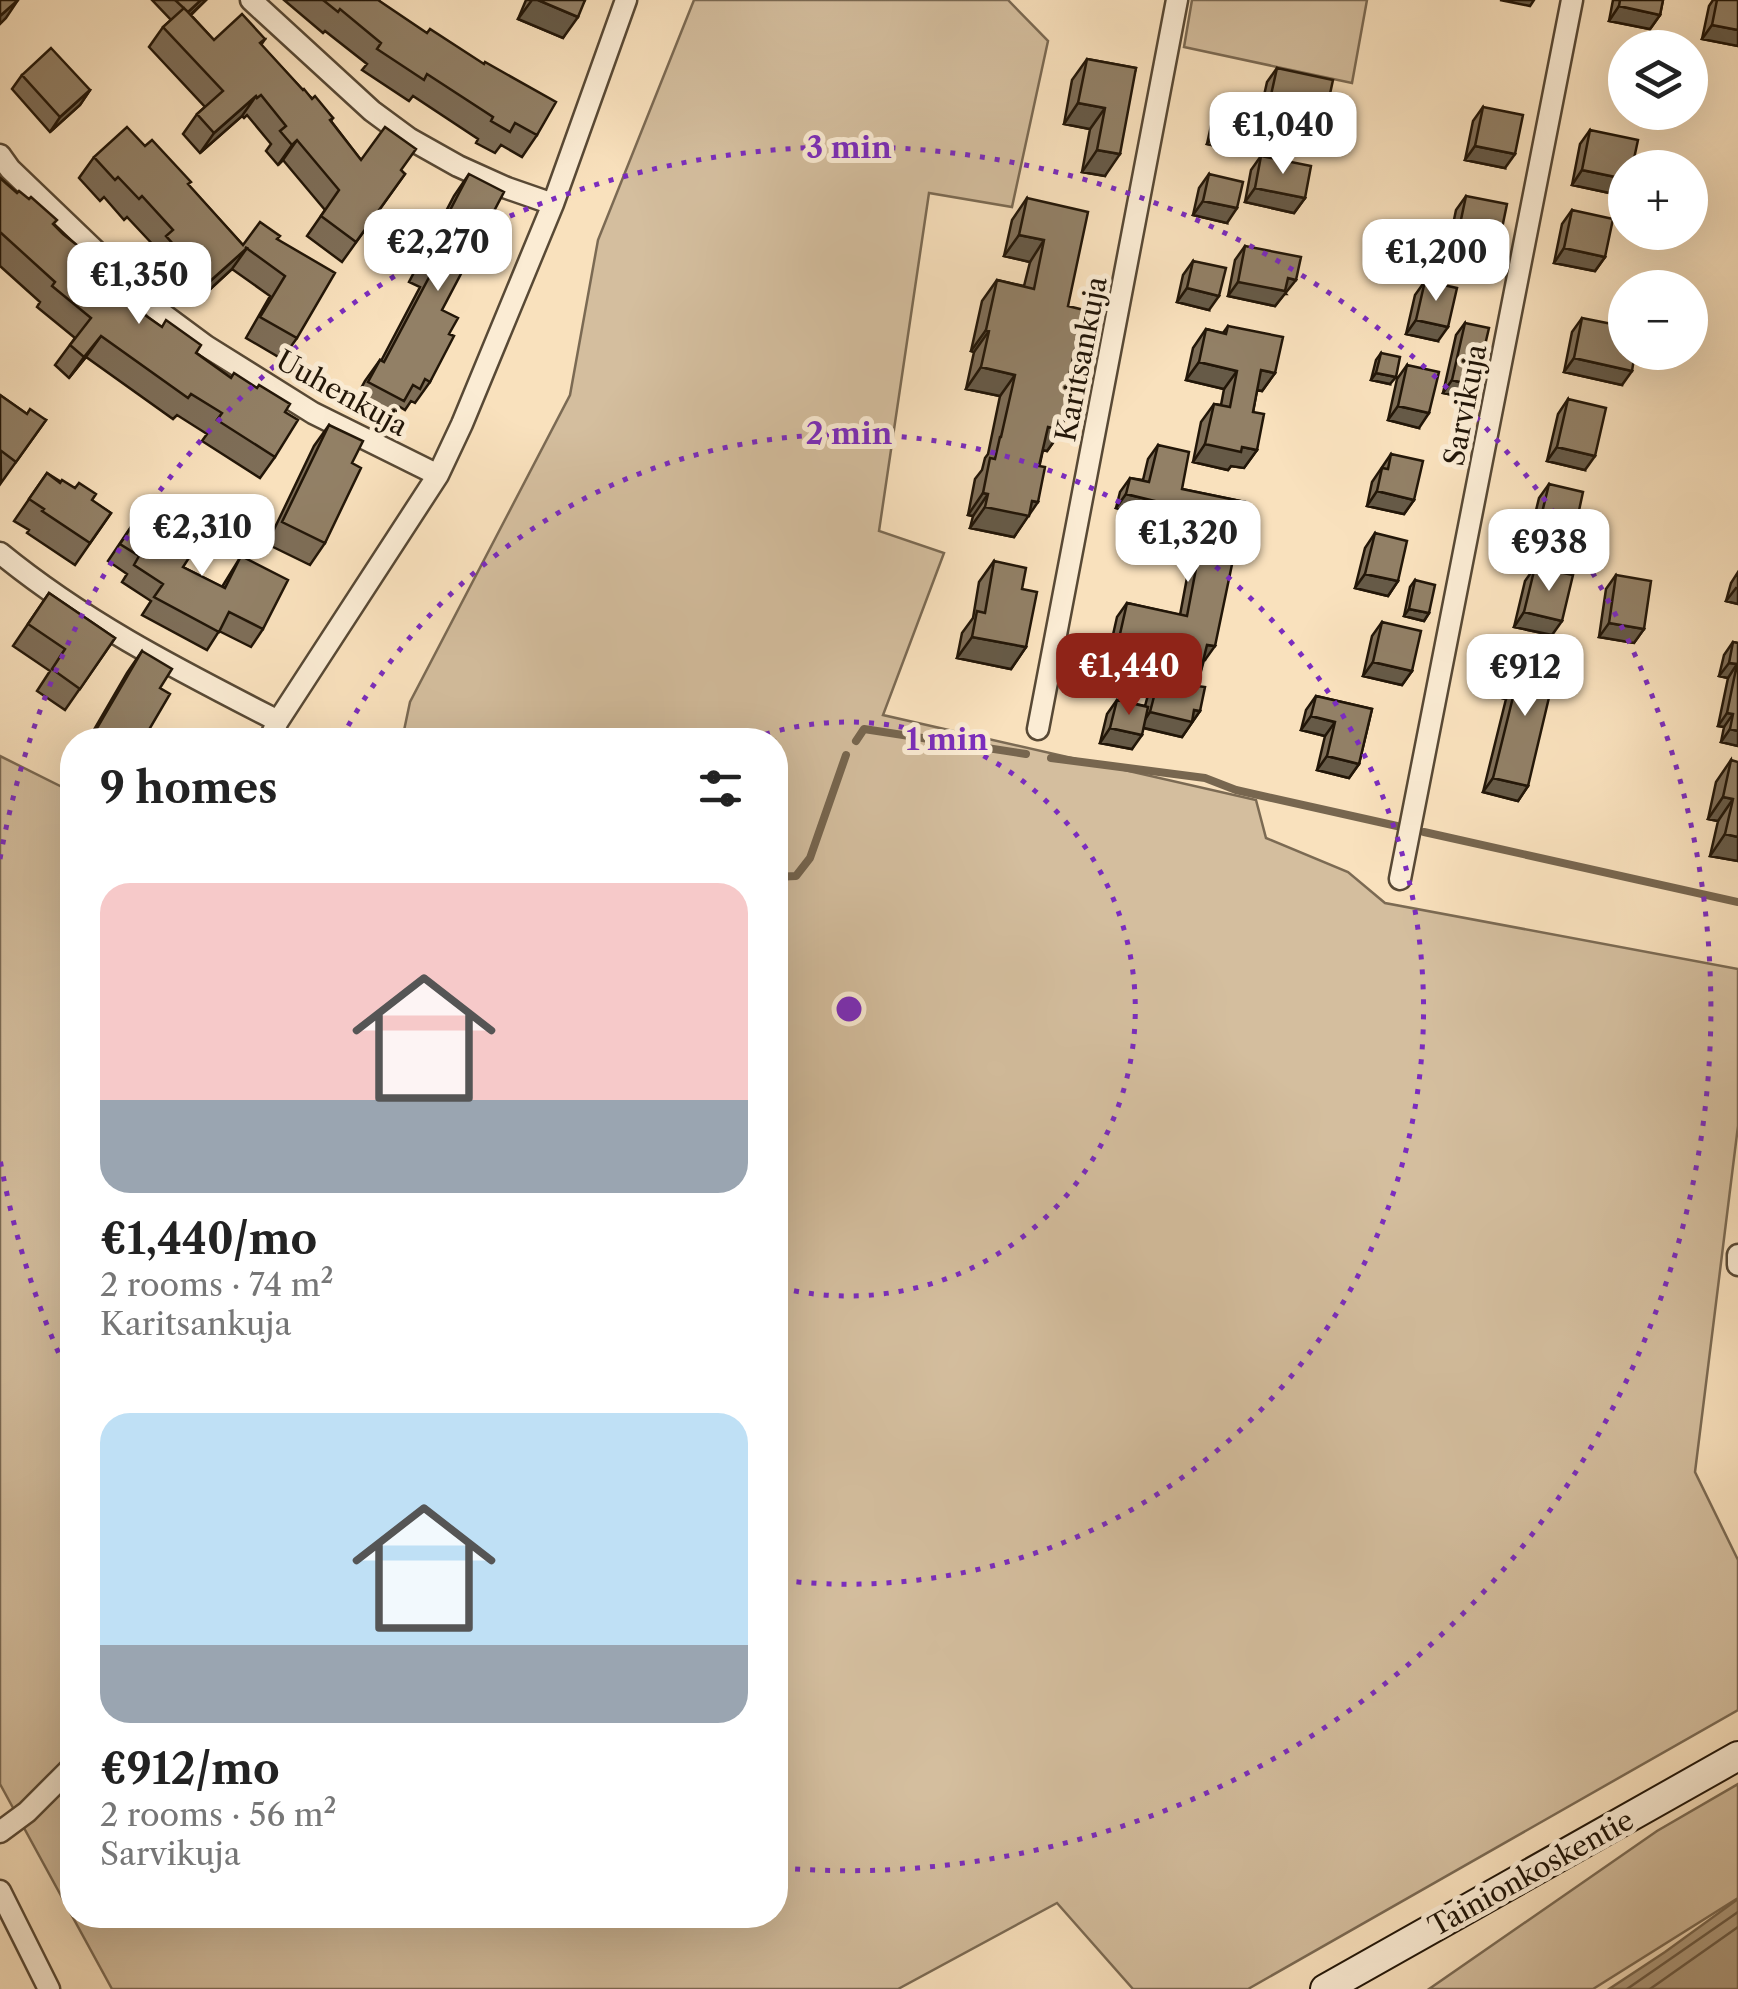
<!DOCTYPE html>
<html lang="en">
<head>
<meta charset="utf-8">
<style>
	:root { --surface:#fff; --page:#f2f2f2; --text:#222; --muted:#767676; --accent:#8f2418 }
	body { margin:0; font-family:"Libre Caslon Text",serif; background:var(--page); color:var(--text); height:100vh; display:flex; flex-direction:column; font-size:38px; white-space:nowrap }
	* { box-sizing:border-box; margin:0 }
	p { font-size:32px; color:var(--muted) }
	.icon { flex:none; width:55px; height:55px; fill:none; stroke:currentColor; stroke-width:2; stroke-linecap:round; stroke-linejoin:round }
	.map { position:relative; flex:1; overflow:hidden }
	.side { position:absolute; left:60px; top:728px; width:728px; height:1200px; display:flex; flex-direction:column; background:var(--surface); border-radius:40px; box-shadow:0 10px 40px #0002 }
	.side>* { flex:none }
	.fabs { position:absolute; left:1608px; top:30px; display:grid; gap:20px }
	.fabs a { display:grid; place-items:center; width:100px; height:100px; border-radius:50%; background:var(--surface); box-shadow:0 10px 40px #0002; font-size:50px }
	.price { position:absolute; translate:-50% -85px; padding:0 22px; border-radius:20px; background:#fff; color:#222; font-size:32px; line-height:65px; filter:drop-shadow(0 2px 5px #0008) }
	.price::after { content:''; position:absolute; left:50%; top:60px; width:30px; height:22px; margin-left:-15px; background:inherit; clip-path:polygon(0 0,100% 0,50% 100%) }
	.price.on { background:var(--accent); color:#fff }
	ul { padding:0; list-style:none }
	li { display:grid; align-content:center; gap:20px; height:530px; padding:0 40px }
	li span { display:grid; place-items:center; height:310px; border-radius:30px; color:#555 }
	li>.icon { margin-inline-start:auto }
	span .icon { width:180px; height:180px; fill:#fffc; stroke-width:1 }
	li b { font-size:42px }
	h2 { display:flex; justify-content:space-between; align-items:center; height:120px; padding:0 40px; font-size:42px }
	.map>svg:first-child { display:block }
	.green { fill:#d4be9e; stroke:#7b6a53; stroke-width:2.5 }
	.water { fill:#b09c7f; stroke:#77664f; stroke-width:2.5 }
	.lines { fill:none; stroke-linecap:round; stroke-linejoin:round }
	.shore { stroke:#695944; stroke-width:2.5 }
	.stream { stroke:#77664f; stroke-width:8 }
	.street-casing { stroke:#584935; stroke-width:25 }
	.secondary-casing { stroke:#221608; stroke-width:32 }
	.street { stroke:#fbecd4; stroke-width:20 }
	.secondary { stroke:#fbecd4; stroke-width:28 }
	.wall { fill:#7e6e58; stroke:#221608; stroke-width:2.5 }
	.shaded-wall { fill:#665a47; stroke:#221608; stroke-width:2.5 }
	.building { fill:#928066; stroke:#221608; stroke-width:2.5 }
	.ring { fill:none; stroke:#7b2cbf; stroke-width:5; stroke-dasharray:5 10 }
	.labels { text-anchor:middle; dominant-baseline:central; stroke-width:10; stroke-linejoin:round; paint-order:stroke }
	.street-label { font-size:28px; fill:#221608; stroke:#fbecd4 }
	.centre { fill:#7b2cbf; stroke:#fbecd4; stroke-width:5 }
	.ring-label { font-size:30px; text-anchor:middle; font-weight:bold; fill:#7b2cbf; stroke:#fbecd4; stroke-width:10; stroke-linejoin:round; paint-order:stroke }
</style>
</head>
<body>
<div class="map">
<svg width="1738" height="1989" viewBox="0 0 1738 1989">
	<rect width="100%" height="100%" fill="#f9e1bd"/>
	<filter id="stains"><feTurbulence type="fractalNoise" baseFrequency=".002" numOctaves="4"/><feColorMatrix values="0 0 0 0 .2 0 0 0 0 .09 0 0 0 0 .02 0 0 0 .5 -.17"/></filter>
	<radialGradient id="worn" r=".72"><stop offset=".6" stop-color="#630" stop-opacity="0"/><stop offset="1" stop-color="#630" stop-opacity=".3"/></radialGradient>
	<!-- green -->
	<path class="green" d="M694,0H1008L1048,41L1012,207L929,193L879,531L944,553L883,715L1256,800L1266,838L1348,872L1385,903L1738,969V1126L1695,1472L1738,1560V1710L1248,1989H1133L1057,1903L898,1989H112L0,1784V756L72,792V1915H775V740H402L410,702L570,395L598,240Z
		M1192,0H1367L1352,83L1184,47Z
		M1738,1784V1898L1593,1989H1429L1657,1831Z"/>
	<!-- water -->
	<path class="water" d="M1738,1899V1989H1609L1665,1952Z"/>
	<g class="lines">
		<!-- shore -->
		<path class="shore" d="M1627,1989L1738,1912
			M1650,1989L1738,1927"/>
		<!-- stream -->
		<path class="stream" d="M856,741L864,729L1026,754
			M1051,758L1205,778L1236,790L1397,826
			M1424,832L1738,902
			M775,877L796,876L810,858L846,755"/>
		<!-- street casing -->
		<g class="street-casing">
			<path id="street" d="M251,0L372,111L410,139L458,166L507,188L553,204
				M0,155L10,169L156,309L206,346L313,413L438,475
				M0,553C87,624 179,670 278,721
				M1038,729L1177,0
				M269,740L278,721L438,475L462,424L553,204L626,0
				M1400,879L1572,0
				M1738,1255V1265
				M0,1832L27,1812L72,1767
				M0,1891L49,1989"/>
		</g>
		<!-- secondary casing -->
		<g class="secondary-casing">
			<path id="secondary" d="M1325,1989L1738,1756"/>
		</g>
		<!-- street -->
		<use href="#street" class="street"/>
		<!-- secondary -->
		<use href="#secondary" class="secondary"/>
	</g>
	<!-- wall -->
	<path class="wall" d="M152,0H206L191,15L214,40L265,39L261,45L303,90L333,118L331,121L361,160L401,171L405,174L342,262L307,236L325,210L283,160L278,165L266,151L271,144L247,115L244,118L242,116L200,153L183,134L197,114L205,107L149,47L163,27L171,20Z
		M284,0H378L537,135L522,157L501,145L495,153L476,143L478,139L413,96L409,101L362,70L367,64L325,31L323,33Z
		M526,0H585L563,38L518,19Z
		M1613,0H1663L1660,15L1650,29L1609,21Z
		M1713,0H1738V46L1702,39L1709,6Z
		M1087,59L1136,68L1105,176L1082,172L1090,129L1064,124L1072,80Z
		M1277,68L1325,117L1315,132L1294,127L1290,134L1257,127L1267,82Z
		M22,75L90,90L80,105L50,132L12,89Z
		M1224,97L1253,138L1243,152L1207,144L1214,112Z
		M1483,107L1505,168L1465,160L1473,121Z
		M1590,130L1619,195L1572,185L1580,144Z
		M145,146L188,185L243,245L277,239L297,338L282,359L246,338L270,296L232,269L194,304L151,257L157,249L127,217L124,220L104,197L100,201L79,178L94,157Z
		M1261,156L1305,198L1294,213L1245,202L1251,170Z
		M469,174L442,310L449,334L430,382L415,403L411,401L405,410L400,407L390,423L353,403L365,381L380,360L381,361L420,287L409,282L454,196Z
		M1209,174L1227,223L1193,215L1199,188Z
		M0,178L54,224L114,281L129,304L231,378L285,412L275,457L260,478L202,441L207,434L177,415L173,419L86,357L69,378L55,365L75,338L37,307L40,302L0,266Z
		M1466,196L1500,238L1490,252L1449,244L1456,210Z
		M1027,198L1068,306V380L1062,430L1047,451L1043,450L1029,514L1014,537L970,528L973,516L968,515L975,479L982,470L985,458L988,454L1000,396L966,389L974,352L971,351L982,301L997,280L1024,286L1030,262L1004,256L1012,220Z
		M1572,210L1605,257L1595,271L1554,263L1562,224Z
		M1245,246L1286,294H1284L1275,306L1228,296L1235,260Z
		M1193,261L1209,310L1177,302L1183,275Z
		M1425,281L1438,341L1406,334L1415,295Z
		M1582,318L1620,337L1622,385L1564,372L1572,332Z
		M1465,323L1475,368L1463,397L1443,393L1456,335Z
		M1228,326L1275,373L1262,391L1257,390L1253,412L1257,450L1244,468L1231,466L1228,470L1193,462L1201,422L1214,404L1221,405L1224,389L1186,380L1193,348L1206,329L1223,333Z
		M1381,353L1390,384L1371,380L1376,360Z
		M1407,365L1419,428L1388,420L1397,379Z
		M0,395L27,414L46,420L1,483Z
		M1568,399L1585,470L1547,461L1558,414Z
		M329,425L352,463L325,543L310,565L267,544L314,446Z
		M1158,445L1182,489L1245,502L1205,660H1204L1197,686L1200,711L1182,737L1143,728L1132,749L1100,743L1107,714L1117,700L1145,706L1148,695L1158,681L1163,660L1110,648L1117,617L1127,603L1180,615L1189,567L1181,566L1190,526L1116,508L1120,492L1130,478L1143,480L1148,459Z
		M1391,454L1414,500L1404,514L1367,506L1372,482Z
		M47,473L111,513L75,565L27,533L29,530L14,521Z
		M1549,484L1575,529L1565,543L1530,535L1539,498Z
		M141,512L183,567L222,587L241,556L263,629L251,647L219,631L207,650L142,615L151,601L122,582L127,574L108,561Z
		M1375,533L1398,581L1388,596L1355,588L1365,548Z
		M994,561L1026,647L1011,669L957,658L962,633L973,618L979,582Z
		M1535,567L1552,635L1514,627L1525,581Z
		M1738,572V604L1726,601L1731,583Z
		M1616,575L1644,629L1634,643L1599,637L1606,589Z
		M1415,580L1429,613L1424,621L1404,616L1410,587Z
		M49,593L115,638L65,710L37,691L50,671L13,646Z
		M1382,622L1412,671L1402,685L1363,676L1372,636Z
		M1733,642L1738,643V746L1721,742L1724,727L1718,726L1728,678L1719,676L1724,655Z
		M1519,650L1528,786L1518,801L1483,792L1506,699L1502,698L1509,665Z
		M142,651L160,688L143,740H88L127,673Z
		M1316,696L1372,709L1359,764L1349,778L1317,770L1325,736L1301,730L1306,710Z
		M1731,760L1738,861L1710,856L1718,821L1708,819L1716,782Z"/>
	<!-- shaded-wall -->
	<path class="shaded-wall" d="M18,0L6,18L0,24V16Z
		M201,0H206L177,27L187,13Z
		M532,0H538L578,17L563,38L518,19Z
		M1500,0H1534L1530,6Z
		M1619,6L1660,15L1650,29L1609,21Z
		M1712,25L1738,30V46L1702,39Z
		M90,90L80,105L50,132L60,117Z
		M256,96L242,116L200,153L214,133Z
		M1078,103L1105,108L1090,129L1064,124Z
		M1301,112L1325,117L1315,132L1294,127L1290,134L1257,127L1267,113Z
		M1217,130L1253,138L1243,152L1207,144Z
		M297,140L283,160L278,165L292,145Z
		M1475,146L1515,154L1505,168L1465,160Z
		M1097,150L1120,154L1105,176L1082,172Z
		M1582,170L1625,179V186L1619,195L1572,185Z
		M1255,188L1305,198L1294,213L1245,202Z
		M1203,201L1237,208L1227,223L1193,215Z
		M1459,229L1500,238L1490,252L1449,244Z
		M1019,235L1044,240L1030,262L1004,256Z
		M247,248L232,269L194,304L208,283Z
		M1564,248L1605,257L1595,271L1554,263Z
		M1288,278L1296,280L1275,306L1228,296L1238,282Z
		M1187,288L1219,296L1209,310L1177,302Z
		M1416,320L1448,327L1438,341L1406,334Z
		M986,330L989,331L974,352L971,351Z
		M101,336L86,357L69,378L84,357Z
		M1574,358L1632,371L1622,385L1564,372Z
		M1199,362L1237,371L1224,389L1186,380Z
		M981,367L1015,375L1000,396L966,389Z
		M1261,370L1275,373L1262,391L1248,388Z
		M1376,373L1396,377L1390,384L1371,380Z
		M1452,380L1471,385L1463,397L1443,393Z
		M1398,406L1429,413L1419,428L1388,420Z
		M1048,427L1062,430L1047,451L1033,448Z
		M1205,444L1242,447L1257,450L1244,468L1231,466L1228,470L1193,462Z
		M1557,447L1595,456L1585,470L1547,461Z
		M1377,491L1414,500L1404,514L1367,506Z
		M983,493L988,494L973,516L968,515Z
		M1126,494L1200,512L1190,526L1116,508Z
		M1032,501L1038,502L1014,537L970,528L985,507Z
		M1540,521L1575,529L1565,543L1530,535Z
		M1191,551L1199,553L1189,567L1181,566Z
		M1365,574L1398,581L1388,596L1355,588Z
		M1736,588L1738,589V604L1726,601Z
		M1409,609L1429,613L1424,621L1404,616Z
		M1524,612L1562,621L1552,635L1514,627Z
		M1609,623L1644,629L1634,643L1599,637Z
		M1120,634L1173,646L1163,660L1110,648Z
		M972,637L1026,647L1011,669L957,658Z
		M1207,645L1215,646L1205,660L1197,659Z
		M1373,662L1412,671L1402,685L1363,676Z
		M1729,663L1737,664L1728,678L1719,676Z
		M1512,684L1516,685L1506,699L1502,698Z
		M1194,710L1200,711L1182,737L1140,727L1150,712Z
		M1727,713L1733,714L1724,727L1718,726Z
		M1311,716L1335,722L1325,736L1301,730Z
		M1110,728L1142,735L1132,749L1100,743Z
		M1730,729L1738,731V746L1721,742Z
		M1327,756L1359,764L1349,778L1317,770Z
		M1493,778L1528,786L1518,801L1483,792Z
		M1723,797L1733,799L1718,821L1708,819Z
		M1725,834L1738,837V861L1710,856Z"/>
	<!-- building -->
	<path class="building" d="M0,0H18L0,16Z
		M175,0H201L188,12Z
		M323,0H378L427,33L430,29L484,64L485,62L556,102L537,135L515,123L510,132L491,121L493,117L427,74L424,80L377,49L381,43L340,9L338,12Z
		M538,0H585L578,17Z
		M1620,0H1663L1660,15L1619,6Z
		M1717,0H1738V30L1712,25Z
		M184,8L214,40L242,14L265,39L260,43L303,90L304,89L312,99L315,96L333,118L330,120L361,160L385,127L416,149L401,170L405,174L356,242L321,216L339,190L297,140L292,145L280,131L286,126L261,95L257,98L256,96L214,133L197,114L223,91L163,27Z
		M51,48L90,90L60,117L22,75Z
		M1087,59L1136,68L1120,154L1097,150L1105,108L1078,103Z
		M1277,68L1333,80L1325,117L1301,112L1300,119L1267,113Z
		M1224,97L1260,105L1253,138L1217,130Z
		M1483,107L1523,115L1515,154L1475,146Z
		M127,127L145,146L152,140L191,182L188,184L243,245L260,222L280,236L277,239L335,273L297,338L260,317L285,276L245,247L247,248L208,283L166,236L173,230L142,196L139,199L118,177L115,180L94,157Z
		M1590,130L1638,140L1632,168H1625V179L1582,170Z
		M1261,156L1311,166L1305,198L1255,188Z
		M469,174L504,192L442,310L458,318L449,334L454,336L430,382L425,379L420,389L413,385L404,401L368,382L380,360L384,362L435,266L424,260Z
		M1209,174L1243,182L1237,208L1203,201Z
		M0,178L17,193L19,191L29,199L31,197L57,220L53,224L63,234L117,277L114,281L122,288L120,291L131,301L129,304L162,327L166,320L201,345L196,353L231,378L234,373L257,388L259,385L290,404L285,412L298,420L275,457L217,420L222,413L191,394L188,398L101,336L84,357L70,345L91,318L52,286L55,282L0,232Z
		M1466,196L1507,204L1500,238L1459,229Z
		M1027,198L1088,212L1068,306L1084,310L1068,380L1073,381L1062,430L1048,427L1039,466L1045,467L1038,502L1032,501L1029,516L985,507L988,494L983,493L990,458L995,459L1000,437H1001L1015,375L981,367L989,331L986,330L997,280L1034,289L1044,240L1019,235Z
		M1572,210L1613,219L1605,257L1564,248Z
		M1245,246L1301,257L1296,280L1288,278L1285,291L1238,282Z
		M1193,261L1226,268L1219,296L1187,288Z
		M1425,281L1457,288L1448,327L1416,320Z
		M1582,318L1622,326L1620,337L1625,338V352H1635L1632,371L1574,358Z
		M1465,323L1489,328L1482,358H1478L1471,385L1452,380Z
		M1228,326L1283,337L1275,373L1261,370L1253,412L1264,414L1257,450L1242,447L1241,452L1205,444L1214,404L1230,407L1237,371L1199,362L1206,329L1226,334Z
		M1381,353L1400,357L1396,377L1376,373Z
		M1407,365L1439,372L1429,413L1398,406Z
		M0,395L27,414L30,409L46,420L16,462L0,450Z
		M1568,399L1606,408L1595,456L1557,447Z
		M329,425L363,441L352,463L361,468L325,543L282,522Z
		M1158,445L1189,452L1182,489L1245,502L1215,646L1207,645L1197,686L1205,687L1200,711L1194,710L1192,722L1150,712L1158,681L1165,683L1173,646L1120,634L1127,603L1187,616L1199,553L1191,551L1200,512L1126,494L1130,478L1149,482Z
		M1391,454L1423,461L1414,500L1377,491L1382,468L1388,469Z
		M47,473L60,483L62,480L75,488L79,483L96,494L92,500L111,513L90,543L42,511L44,509L29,499Z
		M1549,484L1583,492L1575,529L1540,521Z
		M141,512L196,547L183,567L225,588L241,556L288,580L263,629L229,612L219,632L154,597L163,584L134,565L139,556L120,544Z
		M1375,533L1407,541L1398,581L1365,574Z
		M994,561L1026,568L1022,589L1037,592L1026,647L972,637L977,611L985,613Z
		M1535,567L1573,575L1562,621L1524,612Z
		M1616,575L1651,581L1644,629L1609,623Z
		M1415,580L1435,585L1429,613L1409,609Z
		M49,593L115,638L80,689L52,669L65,649L28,624Z
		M1382,622L1421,631L1412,671L1373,662Z
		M1733,642L1738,643V731L1730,729L1733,714L1727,713L1737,664L1729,663Z
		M1519,650L1544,656L1542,665L1556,668L1528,786L1493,778L1516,685L1512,684Z
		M142,651L172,669L160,688L170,694L143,740H90Z
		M1316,696L1372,709L1359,764L1327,756L1335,722L1311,716Z
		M1117,700L1148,707L1142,735L1110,728Z
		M1731,760L1738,762V837L1725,834L1733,799L1723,797Z"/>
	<!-- distance rings -->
	<g class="ring">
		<path d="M751 739A287 287 0 1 1 777 1287"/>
		<path d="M341 739A575 575 0 1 1 779 1580"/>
		<path d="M71 1380A862 862 0 0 1 0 1159M0 859A862 862 0 1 1 781 1868"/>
	</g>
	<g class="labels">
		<!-- street labels -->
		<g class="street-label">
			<text transform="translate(1081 359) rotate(-79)">Karitsankuja</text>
			<text transform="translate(342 393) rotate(29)">Uuhenkuja</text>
			<text transform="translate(1465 405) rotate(-79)">Sarvikuja</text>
			<text transform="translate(1531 1873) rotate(-29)">Tainionkoskentie</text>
		</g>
	</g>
	<circle cx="849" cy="1009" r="15" class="centre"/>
	<g class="ring-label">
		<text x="849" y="158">3 min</text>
		<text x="849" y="444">2 min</text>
		<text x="947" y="750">1 min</text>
	</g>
	<rect width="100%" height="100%" filter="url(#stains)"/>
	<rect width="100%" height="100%" fill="url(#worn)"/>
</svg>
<div class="fabs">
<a><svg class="icon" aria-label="layers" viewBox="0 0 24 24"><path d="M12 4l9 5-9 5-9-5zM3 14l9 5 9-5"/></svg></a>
<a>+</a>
<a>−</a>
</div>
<b class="price" style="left:1283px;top:177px">€1,040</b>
<b class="price" style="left:438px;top:294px">€2,270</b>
<b class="price" style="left:1436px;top:304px">€1,200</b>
<b class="price" style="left:139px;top:327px">€1,350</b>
<b class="price" style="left:202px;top:579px">€2,310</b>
<b class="price" style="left:1188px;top:585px">€1,320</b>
<b class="price" style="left:1549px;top:594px">€938</b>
<b class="price on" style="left:1129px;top:718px">€1,440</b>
<b class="price" style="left:1525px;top:719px">€912</b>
<section class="side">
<h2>9 homes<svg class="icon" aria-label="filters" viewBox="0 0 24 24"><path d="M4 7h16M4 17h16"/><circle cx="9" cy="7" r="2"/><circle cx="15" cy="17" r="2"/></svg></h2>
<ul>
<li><span style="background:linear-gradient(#f6c9c9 70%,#9aa5b1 0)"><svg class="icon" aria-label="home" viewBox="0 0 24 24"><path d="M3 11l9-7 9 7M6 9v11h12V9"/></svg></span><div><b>€1,440/mo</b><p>2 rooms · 74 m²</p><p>Karitsankuja</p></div></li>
<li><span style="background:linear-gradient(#bfe0f5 75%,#9aa5b1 0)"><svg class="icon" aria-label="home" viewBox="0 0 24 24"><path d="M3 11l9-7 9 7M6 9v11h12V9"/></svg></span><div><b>€912/mo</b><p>2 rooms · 56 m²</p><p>Sarvikuja</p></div></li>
</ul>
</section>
</div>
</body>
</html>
